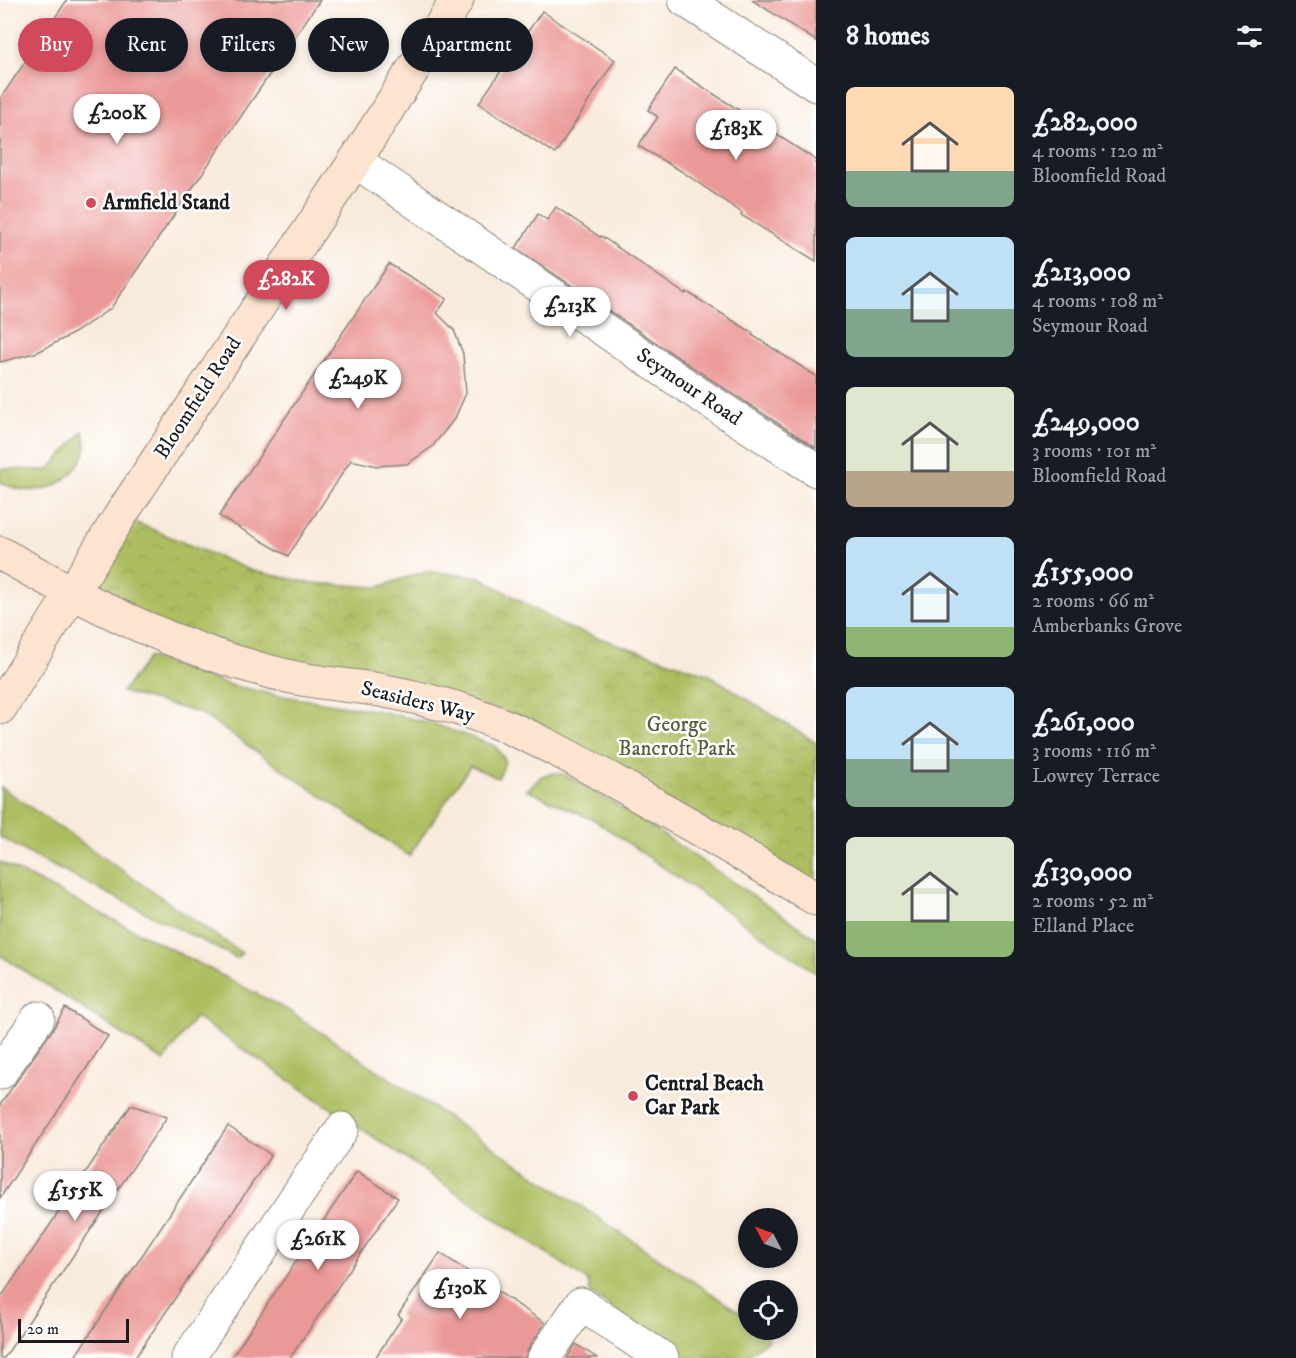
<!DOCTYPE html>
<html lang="en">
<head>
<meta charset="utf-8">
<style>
	:root { --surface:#171b24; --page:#242831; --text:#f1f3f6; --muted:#9ea1a6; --accent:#d1495b }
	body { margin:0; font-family:"IM FELL DW Pica",serif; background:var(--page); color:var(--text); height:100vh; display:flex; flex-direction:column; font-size:22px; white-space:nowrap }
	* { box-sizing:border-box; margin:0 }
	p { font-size:20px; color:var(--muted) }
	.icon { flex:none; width:33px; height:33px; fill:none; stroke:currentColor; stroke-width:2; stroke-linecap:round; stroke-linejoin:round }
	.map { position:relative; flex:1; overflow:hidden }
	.details { display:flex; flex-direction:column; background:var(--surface); width:480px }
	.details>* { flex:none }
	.banner { position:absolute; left:18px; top:18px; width:570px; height:54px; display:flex; gap:12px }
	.needle { width:39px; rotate:311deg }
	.buttons { position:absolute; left:738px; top:1208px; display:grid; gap:12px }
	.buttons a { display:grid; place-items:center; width:60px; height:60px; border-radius:50%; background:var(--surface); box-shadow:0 3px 9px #0003; font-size:30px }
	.scale { position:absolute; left:18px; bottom:15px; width:111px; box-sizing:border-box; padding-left:6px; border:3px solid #1c1c1c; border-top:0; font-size:16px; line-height:21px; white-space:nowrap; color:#1c1c1c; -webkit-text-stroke:4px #fff; paint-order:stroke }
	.price { position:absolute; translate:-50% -51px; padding:0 14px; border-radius:21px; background:#fff; color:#222; font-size:20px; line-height:39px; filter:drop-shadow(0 2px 3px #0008) }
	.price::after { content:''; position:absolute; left:50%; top:36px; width:18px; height:14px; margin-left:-9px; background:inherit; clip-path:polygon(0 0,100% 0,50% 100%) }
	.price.current { background:var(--accent); color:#fff }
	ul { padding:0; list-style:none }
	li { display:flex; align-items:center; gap:18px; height:150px; padding:0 30px }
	li span { display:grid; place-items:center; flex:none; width:168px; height:120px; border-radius:9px; color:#555 }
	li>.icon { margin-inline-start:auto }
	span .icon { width:72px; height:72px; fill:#fffc; stroke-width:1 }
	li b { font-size:26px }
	h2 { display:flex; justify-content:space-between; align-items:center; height:72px; padding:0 30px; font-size:26px }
	.pill { padding:0 21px; border-radius:27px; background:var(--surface); box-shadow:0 3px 9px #0003; font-size:21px; line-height:54px }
	.pill.current { background:var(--accent); color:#fff }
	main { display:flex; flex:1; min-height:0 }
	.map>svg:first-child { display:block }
	.green { fill:#adbe61; stroke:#646d3e; stroke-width:1.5 }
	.park { fill:url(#park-crowns); stroke:#646d3e; stroke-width:1.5 }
	.building { fill:#eb9997 }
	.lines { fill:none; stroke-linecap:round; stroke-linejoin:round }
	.street-casing { stroke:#8a847c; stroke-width:35 }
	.secondary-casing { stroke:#8a847c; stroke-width:35 }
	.street { stroke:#fff; stroke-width:33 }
	.secondary { stroke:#fde4d0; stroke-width:33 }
	.poi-dot { fill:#d1495b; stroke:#fff; stroke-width:2 }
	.labels { text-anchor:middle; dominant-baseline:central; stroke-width:5; stroke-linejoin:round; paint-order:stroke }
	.poi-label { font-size:21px; font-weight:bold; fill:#1c1c1c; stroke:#fff; text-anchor:start }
	.street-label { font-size:21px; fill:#1c1c1c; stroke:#fff }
	.park-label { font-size:21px; fill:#565d38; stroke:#fff }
</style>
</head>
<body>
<main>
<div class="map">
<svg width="816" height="1358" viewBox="0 0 816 1358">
	<defs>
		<pattern id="park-crowns" width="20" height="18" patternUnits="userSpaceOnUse" patternTransform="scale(1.5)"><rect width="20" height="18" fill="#adbe61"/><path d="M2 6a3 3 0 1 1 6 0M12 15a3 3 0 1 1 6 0" fill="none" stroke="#94a354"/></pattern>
	</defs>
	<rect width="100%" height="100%" fill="#fff"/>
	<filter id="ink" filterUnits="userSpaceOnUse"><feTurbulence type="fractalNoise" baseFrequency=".0167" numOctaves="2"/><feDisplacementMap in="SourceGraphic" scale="12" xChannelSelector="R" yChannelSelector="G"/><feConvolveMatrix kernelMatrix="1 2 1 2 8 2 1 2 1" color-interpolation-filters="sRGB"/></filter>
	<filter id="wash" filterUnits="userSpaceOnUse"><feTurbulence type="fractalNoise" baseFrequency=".008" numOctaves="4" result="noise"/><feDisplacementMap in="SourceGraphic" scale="24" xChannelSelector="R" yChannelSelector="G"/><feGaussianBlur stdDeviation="1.35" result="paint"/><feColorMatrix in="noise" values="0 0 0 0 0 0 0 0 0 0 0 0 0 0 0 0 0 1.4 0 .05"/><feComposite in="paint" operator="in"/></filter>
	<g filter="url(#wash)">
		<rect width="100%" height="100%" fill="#f9ebdc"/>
		<!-- green -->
		<path class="green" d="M83,431C88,444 87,453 78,465C60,492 28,497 0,482V469L49,470Z
			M149,657L230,685L276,695L380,711L434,724L495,746L505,760L503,768L498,778L470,766L409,856L200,713L122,692Z
			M553,773L563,774L576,781L632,814L816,938V973L596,821L527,790L542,776Z
			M1,787L242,953L237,958L37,858L0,837Z
			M0,862L206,967L289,1011L748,1318V1329H762L769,1339L745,1358H684L590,1293L588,1281L195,1017L164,1061L0,955Z"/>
		<!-- park -->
		<path class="park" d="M120,516L252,571L311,583L378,587L426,571L480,577L563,626L708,674L816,743V899L522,732L288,676L72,594Z"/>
		<g id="blocks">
			<!-- building -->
			<path class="building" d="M67,0H320L111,308L76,332L38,352L0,362V99Z
				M752,0H816V41Z
				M542,11L615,60L555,154L479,103Z
				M675,69L816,160V261L741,215L742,213L681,171L638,146L658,117L648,110Z
				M556,207L600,237L601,236L685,294L687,292L753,333L752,335L816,376V448L710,379L516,248L538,214L547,220Z
				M389,264L447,299L437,313L454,330L463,354L466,393L455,418L432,447L407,464L377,466L351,460L288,556L219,516Z
				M65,1008L108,1036L0,1198V1105L53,1029Z
				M131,1105L167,1117L4,1358H0V1299Z
				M228,1126L271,1155L135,1358H74Z
				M357,1171L398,1198L290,1358H231Z
				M440,1253L545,1323L529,1347L525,1358H375L402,1318L398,1315Z
				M576,1344L597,1358H567Z"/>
		</g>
	</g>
	<g filter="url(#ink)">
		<use href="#blocks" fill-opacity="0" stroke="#8a847c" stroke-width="1.5"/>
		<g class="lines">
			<!-- street casing -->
			<g class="street-casing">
				<path id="street" d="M685,0L816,85
					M355,161L700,395L816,470
					M0,1073L38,1018
					M188,1358L342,1129
					M544,1358L581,1304L662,1358"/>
			</g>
			<!-- secondary casing -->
			<g class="secondary-casing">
				<path id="secondary" d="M0,553C94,606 180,651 287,676C320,684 356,685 390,692C412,696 434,702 456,708C525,729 589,767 652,803C707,834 762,865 816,899
					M0,708L120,516L355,161L457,0"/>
			</g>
			<!-- street -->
			<use href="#street" class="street"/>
			<!-- secondary -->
			<use href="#secondary" class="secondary"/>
		</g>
	</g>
	<!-- markers -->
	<g class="poi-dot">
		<circle cx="91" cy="203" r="6"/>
		<circle cx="633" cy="1096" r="6"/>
	</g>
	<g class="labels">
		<!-- poi labels -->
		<g class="poi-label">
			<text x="103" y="203">Armfield Stand</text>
			<text x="645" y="1084">Central Beach<tspan x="645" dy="24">Car Park</tspan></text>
		</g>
		<!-- street labels -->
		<g class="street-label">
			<text transform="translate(689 387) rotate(34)">Seymour Road</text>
			<text transform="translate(198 398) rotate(-57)">Bloomfield Road</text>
			<text transform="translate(418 702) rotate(14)">Seasiders Way</text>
		</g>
		<!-- park labels -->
		<g class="park-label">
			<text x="677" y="725">George<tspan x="677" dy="24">Bancroft Park</tspan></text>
		</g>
	</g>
</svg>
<div class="buttons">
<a><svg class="needle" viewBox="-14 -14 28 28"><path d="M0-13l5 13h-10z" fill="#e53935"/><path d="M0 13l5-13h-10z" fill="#9ea1a6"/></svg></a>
<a><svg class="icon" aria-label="locate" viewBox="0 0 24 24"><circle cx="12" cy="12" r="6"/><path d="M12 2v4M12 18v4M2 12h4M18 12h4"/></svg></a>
</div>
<div class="scale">20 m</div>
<b class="price" style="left:117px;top:145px">£200K</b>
<b class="price" style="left:736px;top:161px">£183K</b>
<b class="price current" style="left:286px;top:311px">£282K</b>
<b class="price" style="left:570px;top:338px">£213K</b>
<b class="price" style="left:358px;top:410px">£249K</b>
<b class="price" style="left:75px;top:1222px">£155K</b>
<b class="price" style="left:318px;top:1271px">£261K</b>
<b class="price" style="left:460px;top:1320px">£130K</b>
<div class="banner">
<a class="pill current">Buy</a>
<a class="pill">Rent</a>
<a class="pill">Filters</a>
<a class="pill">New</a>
<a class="pill">Apartment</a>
</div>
</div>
<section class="details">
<h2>8 homes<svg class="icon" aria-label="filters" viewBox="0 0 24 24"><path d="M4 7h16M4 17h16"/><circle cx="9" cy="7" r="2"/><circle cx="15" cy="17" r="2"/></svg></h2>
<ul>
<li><span style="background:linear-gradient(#ffd9b3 70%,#7fa58c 0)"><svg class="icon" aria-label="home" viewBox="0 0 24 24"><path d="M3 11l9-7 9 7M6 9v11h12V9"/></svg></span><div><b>£282,000</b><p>4 rooms · 120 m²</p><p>Bloomfield Road</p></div></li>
<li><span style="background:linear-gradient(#bfe0f5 60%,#7fa58c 0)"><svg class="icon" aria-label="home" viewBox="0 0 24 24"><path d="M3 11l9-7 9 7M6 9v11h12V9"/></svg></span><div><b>£213,000</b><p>4 rooms · 108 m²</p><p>Seymour Road</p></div></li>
<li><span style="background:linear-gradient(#dfe7d0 70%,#b9a48a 0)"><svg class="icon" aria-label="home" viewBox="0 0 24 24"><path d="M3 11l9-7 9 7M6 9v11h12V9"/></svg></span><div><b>£249,000</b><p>3 rooms · 101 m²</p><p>Bloomfield Road</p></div></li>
<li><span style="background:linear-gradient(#bfe0f5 75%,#8fb573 0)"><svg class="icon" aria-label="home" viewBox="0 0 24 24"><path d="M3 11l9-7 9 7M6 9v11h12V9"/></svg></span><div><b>£155,000</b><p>2 rooms · 66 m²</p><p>Amberbanks Grove</p></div></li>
<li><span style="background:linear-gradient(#bfe0f5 60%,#7fa58c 0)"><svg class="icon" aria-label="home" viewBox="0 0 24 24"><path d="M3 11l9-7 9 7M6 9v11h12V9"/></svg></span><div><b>£261,000</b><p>3 rooms · 116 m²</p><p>Lowrey Terrace</p></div></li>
<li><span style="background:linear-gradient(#dfe7d0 70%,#8fb573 0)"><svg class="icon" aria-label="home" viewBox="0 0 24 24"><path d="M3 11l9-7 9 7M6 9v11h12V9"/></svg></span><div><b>£130,000</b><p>2 rooms · 52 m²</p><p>Elland Place</p></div></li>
</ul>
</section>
</main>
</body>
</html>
